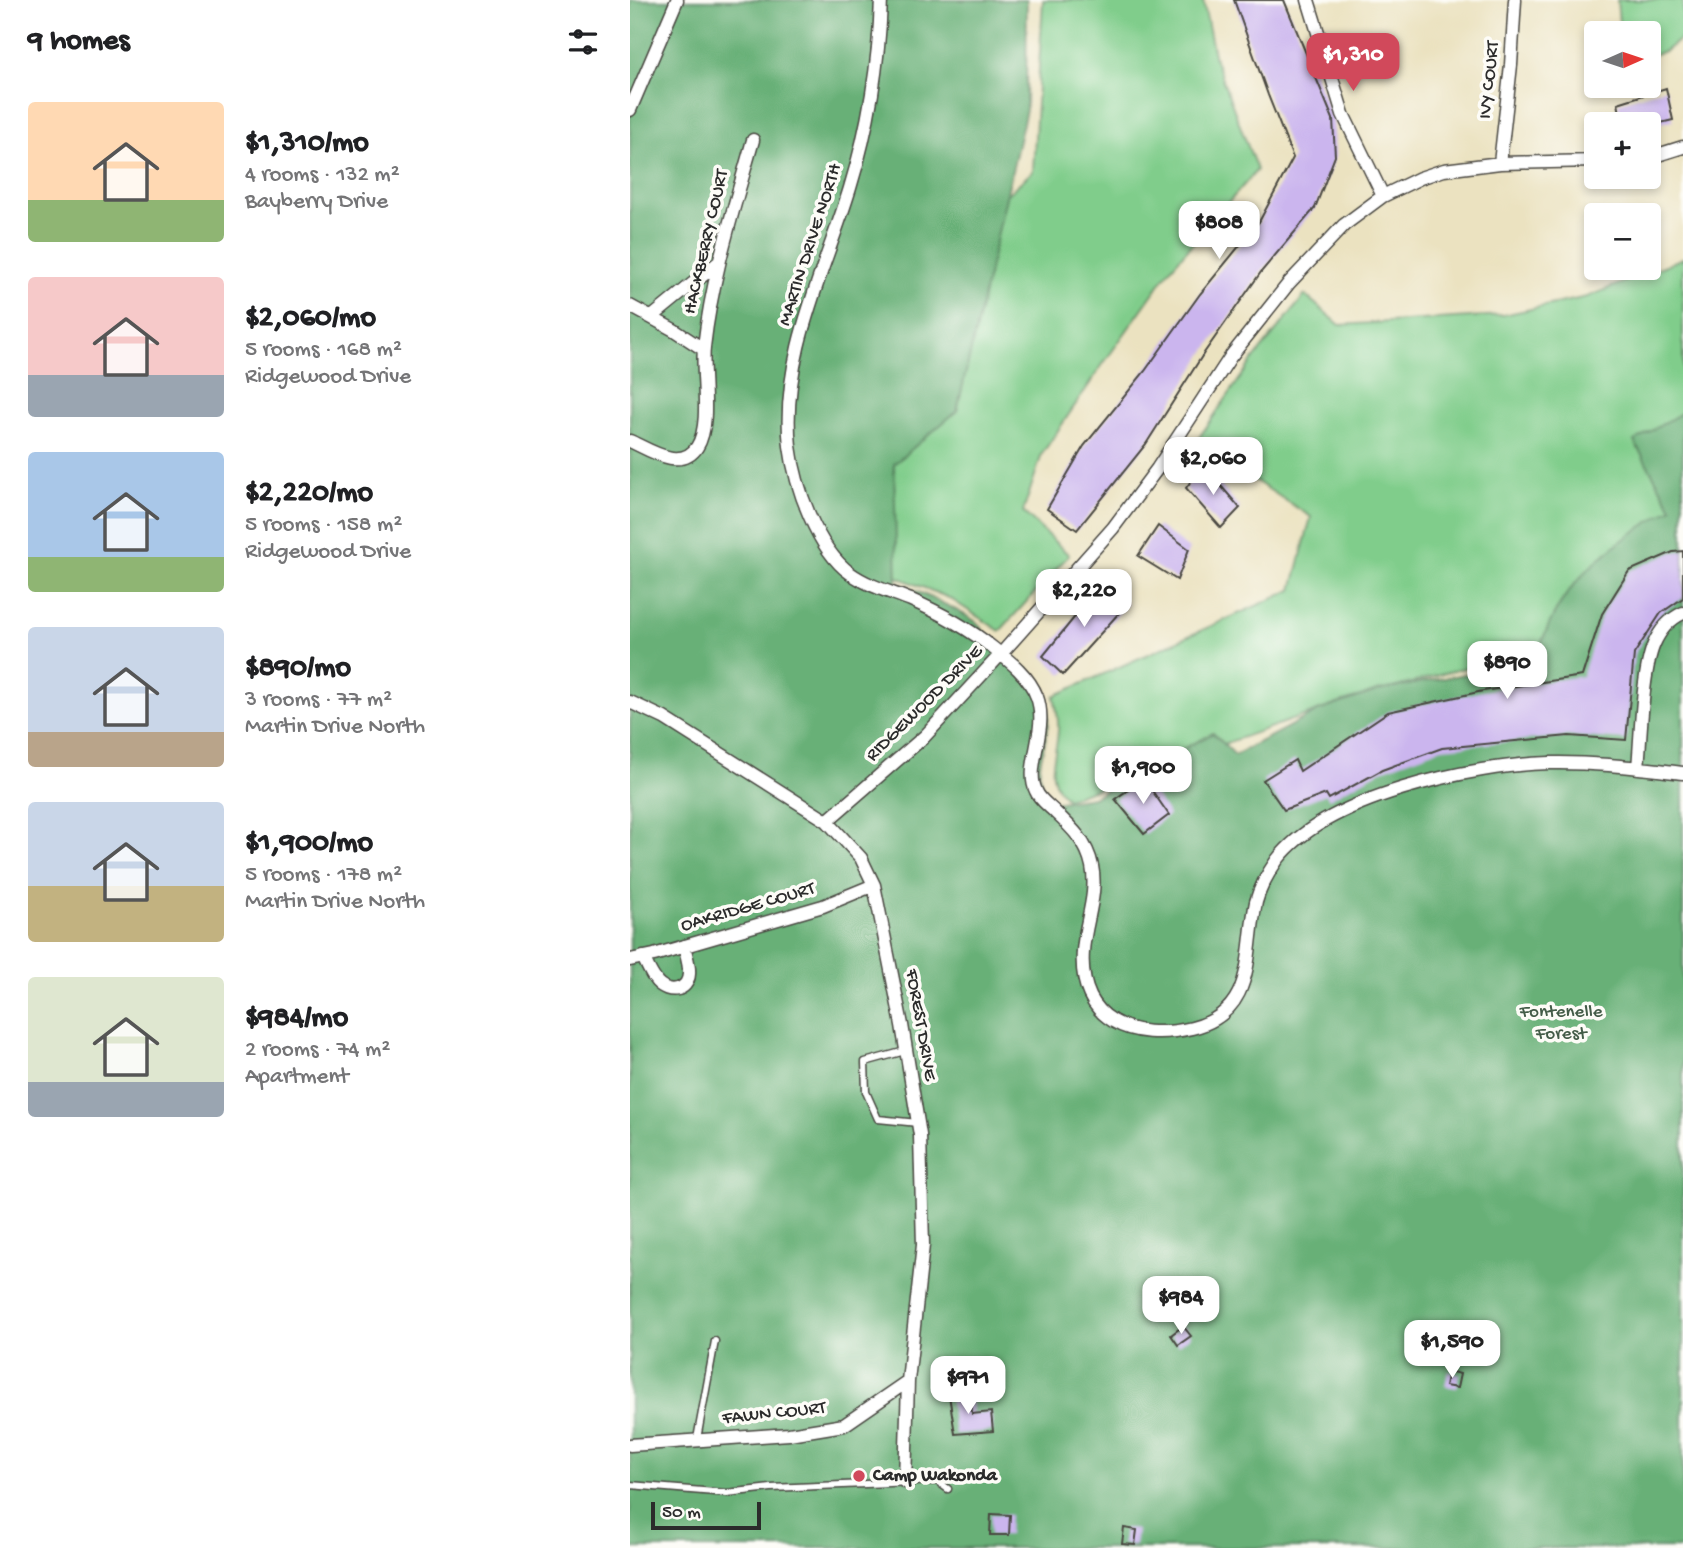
<!DOCTYPE html>
<html lang="en">
<head>
<meta charset="utf-8">
<style>
	:root { --surface:#fff; --page:#f2f2f2; --text:#202124; --muted:#757577; --accent:#d1495b }
	body { margin:0; font-family:"Gochi Hand",sans-serif; background:var(--page); color:var(--text); height:100vh; display:flex; flex-direction:column; font-size:26px; white-space:nowrap }
	* { box-sizing:border-box; margin:0 }
	p { font-size:23px; color:var(--muted) }
	.icon { flex:none; width:38px; height:38px; fill:none; stroke:currentColor; stroke-width:2; stroke-linecap:round; stroke-linejoin:round }
	.map { position:relative; flex:1; overflow:hidden }
	.side { display:flex; flex-direction:column; background:var(--surface); width:630px }
	.side>* { flex:none }
	.needle { width:46px; rotate:87deg }
	.buttons { position:absolute; left:954px; top:21px; display:grid; gap:14px }
	.buttons a { display:grid; place-items:center; width:77px; height:77px; border-radius:7px; background:var(--surface); box-shadow:0 4px 10px #0003; font-size:35px }
	.scale { position:absolute; left:21px; bottom:18px; width:110px; box-sizing:border-box; padding-left:7px; border:4px solid #2b2b2b; border-top:0; font-size:19px; line-height:24px; white-space:nowrap; color:#2b2b2b; -webkit-text-stroke:5px #fdfcf7; paint-order:stroke }
	.price { position:absolute; translate:-50% -60px; padding:0 16px; border-radius:14px; background:#fff; color:#222; font-size:23px; line-height:46px; filter:drop-shadow(0 2px 4px #0008) }
	.price::after { content:''; position:absolute; left:50%; top:42px; width:21px; height:16px; margin-left:-10px; background:inherit; clip-path:polygon(0 0,100% 0,50% 100%) }
	.price.active { background:var(--accent); color:#fff }
	ul { padding:0; list-style:none }
	li { display:flex; align-items:center; gap:21px; height:175px; padding:0 28px }
	li span { display:grid; place-items:center; flex:none; width:196px; height:140px; border-radius:7px; color:#555 }
	li>.icon { margin-inline-start:auto }
	span .icon { width:84px; height:84px; fill:#fffc; stroke-width:1 }
	li b { font-size:30px }
	h2 { display:flex; justify-content:space-between; align-items:center; height:84px; padding:0 28px; font-size:30px }
	main { display:flex; flex:1; min-height:0 }
	.map>svg:first-child { display:block }
	.green { fill:#80cd8b; stroke:#567c5b; stroke-width:2 }
	.forest { fill:#68b077; stroke:#4a6e51; stroke-width:2 }
	.building { fill:#cbb5ee }
	.lines { fill:none; stroke-linecap:round; stroke-linejoin:round }
	.lane-casing { stroke:#484641; stroke-width:9 }
	.street-casing { stroke:#484641; stroke-width:15 }
	.lane { stroke:#fff; stroke-width:6 }
	.street { stroke:#fff; stroke-width:12 }
	.poi-dot { fill:#d1495b; stroke:#fdfcf7; stroke-width:2.5 }
	.labels { text-anchor:middle; dominant-baseline:central; stroke-width:7; stroke-linejoin:round; paint-order:stroke }
	.street-label { font-size:19px; fill:#2b2b2b; stroke:#fdfcf7 }
	.park-label { font-size:19px; fill:#445c48; stroke:#fdfcf7 }
	.poi-label { font-size:19px; font-weight:bold; fill:#2b2b2b; stroke:#fdfcf7; text-anchor:start }
</style>
</head>
<body>
<main>
<section class="side">
<h2>9 homes<svg class="icon" aria-label="filters" viewBox="0 0 24 24"><path d="M4 7h16M4 17h16"/><circle cx="9" cy="7" r="2"/><circle cx="15" cy="17" r="2"/></svg></h2>
<ul>
<li><span style="background:linear-gradient(#ffd9b3 70%,#8fb573 0)"><svg class="icon" aria-label="home" viewBox="0 0 24 24"><path d="M3 11l9-7 9 7M6 9v11h12V9"/></svg></span><div><b>$1,310/mo</b><p>4 rooms · 132 m²</p><p>Bayberry Drive</p></div></li>
<li><span style="background:linear-gradient(#f6c9c9 70%,#9aa5b1 0)"><svg class="icon" aria-label="home" viewBox="0 0 24 24"><path d="M3 11l9-7 9 7M6 9v11h12V9"/></svg></span><div><b>$2,060/mo</b><p>5 rooms · 168 m²</p><p>Ridgewood Drive</p></div></li>
<li><span style="background:linear-gradient(#a9c7e8 75%,#8fb573 0)"><svg class="icon" aria-label="home" viewBox="0 0 24 24"><path d="M3 11l9-7 9 7M6 9v11h12V9"/></svg></span><div><b>$2,220/mo</b><p>5 rooms · 158 m²</p><p>Ridgewood Drive</p></div></li>
<li><span style="background:linear-gradient(#c9d6e8 75%,#b9a48a 0)"><svg class="icon" aria-label="home" viewBox="0 0 24 24"><path d="M3 11l9-7 9 7M6 9v11h12V9"/></svg></span><div><b>$890/mo</b><p>3 rooms · 77 m²</p><p>Martin Drive North</p></div></li>
<li><span style="background:linear-gradient(#c9d6e8 60%,#c2b280 0)"><svg class="icon" aria-label="home" viewBox="0 0 24 24"><path d="M3 11l9-7 9 7M6 9v11h12V9"/></svg></span><div><b>$1,900/mo</b><p>5 rooms · 178 m²</p><p>Martin Drive North</p></div></li>
<li><span style="background:linear-gradient(#dfe7d0 75%,#9aa5b1 0)"><svg class="icon" aria-label="home" viewBox="0 0 24 24"><path d="M3 11l9-7 9 7M6 9v11h12V9"/></svg></span><div><b>$984/mo</b><p>2 rooms · 74 m²</p><p>Apartment</p></div></li>
</ul>
</section>
<div class="map">
<svg width="1053" height="1548" viewBox="0 0 1053 1548">
	<rect width="100%" height="100%" fill="#fdfcf7"/>
	<filter id="ink" filterUnits="userSpaceOnUse"><feTurbulence type="fractalNoise" baseFrequency=".0143" numOctaves="2"/><feDisplacementMap in="SourceGraphic" scale="14" xChannelSelector="R" yChannelSelector="G"/><feConvolveMatrix kernelMatrix="1 2 1 2 8 2 1 2 1" color-interpolation-filters="sRGB"/></filter>
	<filter id="wash" filterUnits="userSpaceOnUse"><feTurbulence type="fractalNoise" baseFrequency=".00686" numOctaves="4" result="noise"/><feDisplacementMap in="SourceGraphic" scale="28" xChannelSelector="R" yChannelSelector="G"/><feGaussianBlur stdDeviation="1.57" result="paint"/><feColorMatrix in="noise" values="0 0 0 0 0 0 0 0 0 0 0 0 0 0 0 0 0 1.4 0 .05"/><feComposite in="paint" operator="in"/></filter>
	<g filter="url(#wash)">
		<rect width="100%" height="100%" fill="#ebe2c0"/>
		<!-- green -->
		<path class="green" d="M413,0H573L585,60L627,170L541,268L471,367L412,454L393,512L439,555L370,631L319,598L265,576L258,417L303,260L403,171Z
			M987,0H1053V37L1035,51L1019,56L1018,33H990Z
			M1053,258V535L940,658L834,668L710,703L437,799C412,776 427,758 428,730C429,718 426,707 424,696L662,590L681,517L566,442L622,361L675,295L710,325L873,315L957,297Z"/>
		<!-- forest -->
		<path class="forest" d="M0,0H397L396,110L327,411L264,464L267,583C293,594 320,605 345,621C351,625 353,632 359,637C383,663 416,676 418,716C419,752 395,772 423,803L463,797L583,733L605,755L688,711L747,691L886,664L906,656C912,641 918,625 926,611C951,566 998,534 1042,508L1004,441L1053,412V1548H0Z"/>
		<g id="blocks">
			<!-- building -->
			<path class="building" d="M604,0H654L703,119L705,156L685,208L631,272L574,353L516,444L447,530L417,509L454,446L515,371L570,294L629,222L663,158L638,95Z
				M1036,88L1043,120L1018,126V124H992L988,103Z
				M573,465L610,508L591,528L556,488Z
				M528,526L559,549L547,580L508,556Z
				M1053,551V598L1031,613L1004,654L996,740L939,736L812,748L752,770L699,799L696,794L654,810L633,780L665,760L670,771L758,712L853,691L952,676L972,614L999,571L1043,552Z
				M469,587L498,603L433,675L413,656Z
				M514,779L539,815L514,834L485,799Z
				M553,1326L561,1336L548,1345L541,1335Z
				M818,1371L830,1374L827,1388L815,1386Z
				M341,1394L342,1414L361,1412L363,1431L325,1434L319,1395Z
				M361,1514L380,1515L379,1535H360Z
				M494,1528L507,1530L505,1545L492,1544Z"/>
		</g>
	</g>
	<g filter="url(#ink)">
		<use href="#blocks" fill-opacity="0" stroke="#484641" stroke-width="2"/>
		<g class="lines">
			<!-- lane casing -->
			<g class="lane-casing">
				<path id="lane" d="M275,1051L235,1062L236,1092L248,1119L288,1123
					M67,1439L85,1341
					M0,1485L97,1493L141,1488L307,1481L318,1489"/>
			</g>
			<!-- street casing -->
			<g class="street-casing">
				<path id="street" d="M251,0C249,64 239,126 220,188C195,270 150,358 160,446C165,486 187,549 220,573C238,586 261,592 281,600C311,613 338,628 363,648C381,662 399,676 407,697C419,730 394,767 406,791C409,799 419,806 425,812C442,828 457,842 462,866C468,895 455,922 453,951C448,1021 502,1042 562,1028C627,1012 615,953 626,902C630,887 638,873 647,860C696,796 843,765 920,763C964,762 1009,768 1053,773
					M678,0L713,114L753,196
					M0,110L47,0
					M1018,158L1053,147
					M870,163L881,65L885,0
					M0,306L44,330L73,349
					M22,317L88,263
					M0,441C18,449 51,472 67,447C82,424 71,374 74,347C82,276 104,208 123,140
					M0,702L34,718L197,821L231,858L244,885L272,1025L290,1135L293,1245L278,1381L275,1482
					M1008,768C1011,735 1012,672 1024,644C1030,630 1040,619 1053,613
					M197,821L295,736L371,654L483,528L527,469L601,356L659,283L714,225L753,196L790,178L814,170L870,163L966,161
					M13,957C17,965 21,975 27,982C38,994 58,992 59,974C60,965 56,955 54,946
					M0,960L24,955L193,906L244,885
					M0,1445L159,1434L214,1425L278,1381"/>
			</g>
			<!-- lane -->
			<use href="#lane" class="lane"/>
			<!-- street -->
			<use href="#street" class="street"/>
		</g>
	</g>
	<!-- markers -->
	<circle class="poi-dot" cx="229" cy="1476" r="7"/>
	<g class="labels">
		<!-- street labels -->
		<g class="street-label">
			<text transform="translate(860 80) rotate(-84)">IVY COURT</text>
			<text transform="translate(77 242) rotate(-77)">HACKBERRY COURT</text>
			<text transform="translate(181 245) rotate(-72)">MARTIN DRIVE NORTH</text>
			<text transform="translate(295 704) rotate(-45)">RIDGEWOOD DRIVE</text>
			<text transform="translate(118 908) rotate(-16)">OAKRIDGE COURT</text>
			<text transform="translate(290 1025) rotate(80)">FOREST DRIVE</text>
			<text transform="translate(144 1414) rotate(-6)">FAWN COURT</text>
		</g>
		<!-- park labels -->
		<g class="park-label">
			<text x="931" y="1012">Fontenelle<tspan x="931" dy="22">Forest</tspan></text>
		</g>
		<!-- poi labels -->
		<g class="poi-label">
			<text x="243" y="1476">Camp Wakonda</text>
		</g>
	</g>
</svg>
<div class="buttons">
<a><svg class="needle" viewBox="-14 -14 28 28"><path d="M0-13l5 13h-10z" fill="#e53935"/><path d="M0 13l5-13h-10z" fill="#757577"/></svg></a>
<a>+</a>
<a>−</a>
</div>
<div class="scale">50 m</div>
<b class="price active" style="left:723px;top:93px">$1,310</b>
<b class="price" style="left:589px;top:261px">$808</b>
<b class="price" style="left:583px;top:497px">$2,060</b>
<b class="price" style="left:454px;top:629px">$2,220</b>
<b class="price" style="left:877px;top:701px">$890</b>
<b class="price" style="left:513px;top:806px">$1,900</b>
<b class="price" style="left:551px;top:1336px">$984</b>
<b class="price" style="left:822px;top:1380px">$1,590</b>
<b class="price" style="left:338px;top:1416px">$971</b>
</div>
</main>
</body>
</html>
